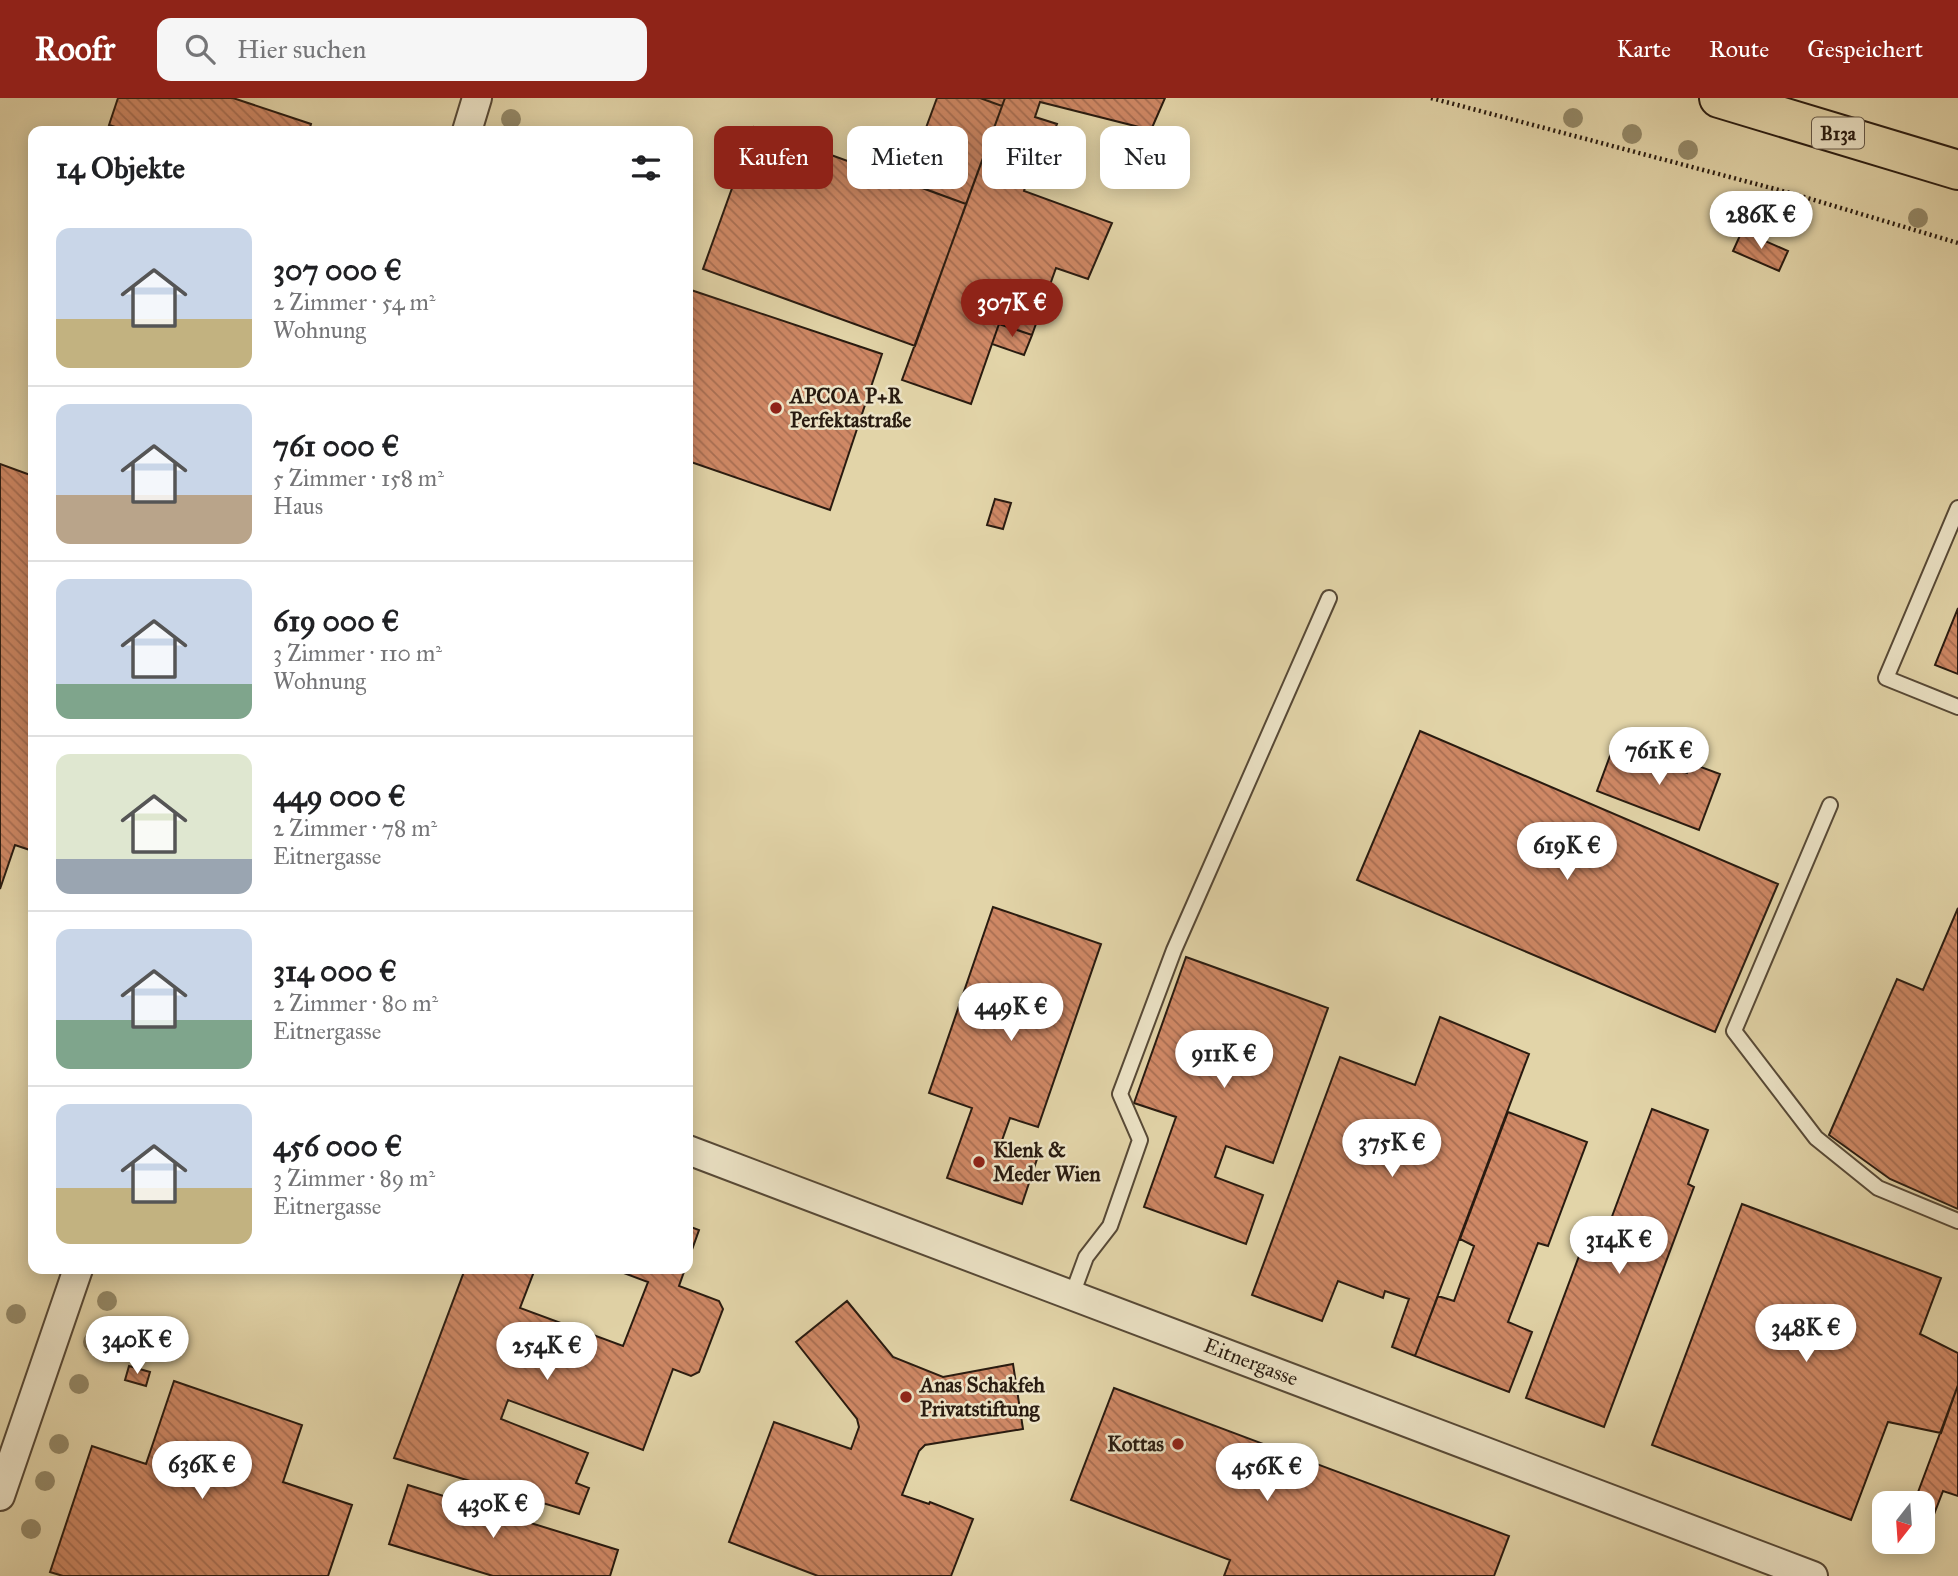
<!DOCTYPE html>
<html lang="de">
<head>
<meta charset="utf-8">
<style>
	:root { --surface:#fff; --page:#f6f6f6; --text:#202124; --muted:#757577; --line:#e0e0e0; --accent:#8f2418 }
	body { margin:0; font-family:"IM FELL Great Primer",serif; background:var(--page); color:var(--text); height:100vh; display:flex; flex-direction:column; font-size:26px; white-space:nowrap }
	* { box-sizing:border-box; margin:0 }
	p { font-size:23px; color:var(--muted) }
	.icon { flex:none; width:38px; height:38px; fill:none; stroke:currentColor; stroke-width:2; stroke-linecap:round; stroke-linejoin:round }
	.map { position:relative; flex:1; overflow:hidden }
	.sheet { position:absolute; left:28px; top:28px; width:665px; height:1148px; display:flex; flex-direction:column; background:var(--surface); border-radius:14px; box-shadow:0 4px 18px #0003 }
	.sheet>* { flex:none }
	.guide { position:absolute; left:714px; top:28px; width:665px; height:63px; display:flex; gap:14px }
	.needle { width:46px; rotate:197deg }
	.tools { position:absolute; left:1872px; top:1393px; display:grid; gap:14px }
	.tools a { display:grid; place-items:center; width:63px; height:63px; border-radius:14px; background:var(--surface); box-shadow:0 4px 18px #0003; font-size:35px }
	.price { position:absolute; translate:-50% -60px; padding:0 16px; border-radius:24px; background:#fff; color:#222; font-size:23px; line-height:46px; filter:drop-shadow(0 2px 4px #0008) }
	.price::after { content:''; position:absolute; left:50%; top:42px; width:21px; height:16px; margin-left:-10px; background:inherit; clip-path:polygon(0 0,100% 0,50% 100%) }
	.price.current { background:var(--accent); color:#fff }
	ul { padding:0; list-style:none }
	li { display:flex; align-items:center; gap:21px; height:175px; padding:0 28px }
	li+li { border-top:2px solid var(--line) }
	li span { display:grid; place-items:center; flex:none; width:196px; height:140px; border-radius:14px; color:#555 }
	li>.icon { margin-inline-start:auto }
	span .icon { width:84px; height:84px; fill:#fffc; stroke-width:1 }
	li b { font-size:30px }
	h2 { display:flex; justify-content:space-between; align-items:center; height:84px; padding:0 28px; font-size:30px }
	.chip { padding:0 24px; border-radius:14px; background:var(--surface); box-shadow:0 4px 18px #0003; font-size:24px; line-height:63px }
	.chip.current { background:var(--accent); color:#fff }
	header { display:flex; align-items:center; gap:42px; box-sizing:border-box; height:98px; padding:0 35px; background:var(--accent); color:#fff }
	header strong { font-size:33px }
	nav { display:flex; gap:38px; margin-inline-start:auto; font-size:24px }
	.search { width:490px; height:63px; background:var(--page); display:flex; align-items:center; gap:18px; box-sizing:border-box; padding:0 24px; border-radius:14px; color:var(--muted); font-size:26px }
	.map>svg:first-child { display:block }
	.building { fill:url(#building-back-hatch); stroke:#291b10; stroke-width:2 }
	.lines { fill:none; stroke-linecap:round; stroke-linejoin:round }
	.service-casing { stroke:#574936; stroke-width:18 }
	.minor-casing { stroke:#574936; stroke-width:32 }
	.primary-casing { stroke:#291b10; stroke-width:42 }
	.path { stroke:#291b10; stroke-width:4.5; stroke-dasharray:2 3.5; stroke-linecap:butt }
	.service { stroke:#ece3c6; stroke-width:14 }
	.minor { stroke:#ece3c6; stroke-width:28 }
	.primary { stroke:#e2d4a8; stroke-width:38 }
	.tree { fill:#948968 }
	.poi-dot { fill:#8f2418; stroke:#ece3c6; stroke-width:2.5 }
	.labels { text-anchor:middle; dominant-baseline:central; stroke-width:5; stroke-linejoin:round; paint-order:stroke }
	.shield { fill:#ece3c6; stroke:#645747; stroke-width:2 }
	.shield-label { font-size:19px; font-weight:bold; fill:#291b10 }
	.poi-label { font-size:21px; font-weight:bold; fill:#291b10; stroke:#ece3c6; text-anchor:start }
	.street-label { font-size:21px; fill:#291b10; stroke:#ece3c6 }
</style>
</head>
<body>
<header>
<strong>Roofr</strong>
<div class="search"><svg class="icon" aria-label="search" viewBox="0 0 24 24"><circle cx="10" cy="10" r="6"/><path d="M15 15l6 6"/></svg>Hier suchen</div>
<nav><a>Karte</a><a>Route</a><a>Gespeichert</a></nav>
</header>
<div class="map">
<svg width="1958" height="1478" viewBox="0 0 1958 1478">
	<defs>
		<pattern id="building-back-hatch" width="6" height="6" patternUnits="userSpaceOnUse" patternTransform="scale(1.75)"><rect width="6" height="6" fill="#cf8865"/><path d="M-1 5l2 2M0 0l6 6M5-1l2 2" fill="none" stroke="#a86e52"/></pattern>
	</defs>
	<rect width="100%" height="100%" fill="#e2d4a8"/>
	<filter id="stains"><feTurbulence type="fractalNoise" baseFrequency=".00286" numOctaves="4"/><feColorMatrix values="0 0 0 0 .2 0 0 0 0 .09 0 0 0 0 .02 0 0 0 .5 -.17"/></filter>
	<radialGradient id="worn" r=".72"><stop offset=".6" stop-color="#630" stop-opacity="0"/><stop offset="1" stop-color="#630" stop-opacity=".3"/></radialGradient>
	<!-- building -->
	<path class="building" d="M118,0H233L311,26L309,33H128L109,27Z
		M937,0H980L1002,8L966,106L906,84Z
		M980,0H1005L1002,8Z
		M1005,0H1165L1151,32L1040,4L1035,19L1057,26L1048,49L1039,46L1024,93L1112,125L1088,181L1056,170L1032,237L999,226L971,306L902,282Z
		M754,29L966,106L915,248L703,171Z
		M1742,133L1788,153L1779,173L1733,153Z
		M688,191L882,256L830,412L688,363Z
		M999,226L1032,237L1024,257L992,246Z
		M0,366L33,378V753L15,747L0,791Z
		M995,401L1011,405L1003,431L987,427Z
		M1958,510V576L1935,567Z
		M1420,633L1778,786L1715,934L1357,782Z
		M1614,647L1687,675L1690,665L1720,676L1699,732L1597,693Z
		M993,809L1101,846L1038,1029L1010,1020L1000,1048L1037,1061L1022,1106L947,1080L972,1010L929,995Z
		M1958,810V1111L1890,1081L1829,1037L1897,881L1923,892Z
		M1186,859L1328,910L1273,1065L1226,1048L1215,1079L1263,1097L1246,1146L1144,1109L1176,1019L1134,1005Z
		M1440,919L1529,956L1415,1258L1392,1249L1409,1201L1385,1193L1383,1200L1338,1183L1322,1223L1252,1197L1340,959L1415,987Z
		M1652,1011L1708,1032L1688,1086L1694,1089L1604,1329L1526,1300L1588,1134L1604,1140Z
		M1508,1014L1587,1044L1548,1148L1538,1145L1508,1224L1532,1234L1509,1294L1415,1258L1438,1198L1454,1203L1474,1148L1460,1141Z
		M1742,1106L1941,1180L1920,1236L1958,1255V1287L1941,1335L1888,1324L1851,1422L1652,1347Z
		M688,1128L699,1132L688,1163Z
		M465,1171H535L520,1210L623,1248L648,1184L613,1171H685L679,1188L719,1203L723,1211L699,1274L691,1278L673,1271L643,1352L508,1302L501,1321L588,1355L576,1385L589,1390L579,1416L394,1360Z
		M847,1203L893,1259L943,1279L1013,1266L1023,1331L925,1347L919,1353L902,1397L929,1406L930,1404L973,1421L951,1478H818L729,1444L774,1324L851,1351L859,1329L857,1321L796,1244Z
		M129,1268L150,1274L146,1288L125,1282Z
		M174,1283L302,1327L283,1384L352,1407L328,1478H63L50,1474L92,1348L146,1366Z
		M1958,1287V1398L1943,1393L1921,1450L1906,1444H1923V1405H1914Z
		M1114,1290L1509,1438L1494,1478H1224L1230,1462L1071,1402Z
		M408,1387L618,1452L610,1478H493L389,1446Z"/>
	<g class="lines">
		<!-- service casing -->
		<g class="service-casing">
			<path id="service" d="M1958,410L1886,580L1958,609
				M1830,707L1734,933L1816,1040L1878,1090L1958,1123
				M1072,1197L1086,1159L1110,1128L1140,1042L1120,996L1174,852L1329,500"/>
		</g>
		<!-- minor casing -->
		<g class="minor-casing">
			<path id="minor" d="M467,33L477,0
				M688,1052L1813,1478
				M0,1398L78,1171"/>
		</g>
		<!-- primary casing -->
		<g class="primary-casing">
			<path id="primary" d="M1719,0L1958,72"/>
		</g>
		<!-- path -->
		<path class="path" d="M1431,0L1794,96L1958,145"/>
		<!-- service -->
		<use href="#service" class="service"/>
		<!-- minor -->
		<use href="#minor" class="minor"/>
		<!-- primary -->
		<use href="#primary" class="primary"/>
	</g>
	<!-- trees -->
	<g class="tree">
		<circle cx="1573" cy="20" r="10"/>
		<circle cx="511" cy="21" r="10"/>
		<circle cx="1632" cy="36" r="10"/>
		<circle cx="1688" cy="52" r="10"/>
		<circle cx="1918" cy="120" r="10"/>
		<circle cx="107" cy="1203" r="10"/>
		<circle cx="16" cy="1216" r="10"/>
		<circle cx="93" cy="1244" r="10"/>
		<circle cx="79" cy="1286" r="10"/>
		<circle cx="59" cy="1346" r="10"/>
		<circle cx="45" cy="1383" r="10"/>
		<circle cx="31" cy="1431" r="10"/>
	</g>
	<!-- markers -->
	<g class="poi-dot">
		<circle cx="776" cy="310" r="7"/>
		<circle cx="979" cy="1064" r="7"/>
		<circle cx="906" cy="1299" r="7"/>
		<circle cx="1178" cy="1346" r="7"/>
	</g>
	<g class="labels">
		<!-- shield labels -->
		<rect class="shield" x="1812" y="19.5" width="52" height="31" rx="5"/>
		<g class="shield-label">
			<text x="1838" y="35">B13a</text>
		</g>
		<!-- poi labels -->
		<g class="poi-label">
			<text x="790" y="298">APCOA P+R<tspan x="790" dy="24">Perfektastraße</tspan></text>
			<text x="993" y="1052">Klenk &amp;<tspan x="993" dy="24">Meder Wien</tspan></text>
			<text x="920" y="1287">Anas Schakfeh<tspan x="920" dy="24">Privatstiftung</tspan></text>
			<text x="1164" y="1346" text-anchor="end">Kottas</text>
		</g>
		<!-- street labels -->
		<g class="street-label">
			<text transform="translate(1251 1264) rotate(21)">Eitnergasse</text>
		</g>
	</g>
	<rect width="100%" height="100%" filter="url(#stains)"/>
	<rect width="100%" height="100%" fill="url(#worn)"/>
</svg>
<div class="tools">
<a><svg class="needle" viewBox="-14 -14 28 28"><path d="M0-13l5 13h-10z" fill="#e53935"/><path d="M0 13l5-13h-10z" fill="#757577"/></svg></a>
</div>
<b class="price" style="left:1761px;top:153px">286K €</b>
<b class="price current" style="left:1012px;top:241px">307K €</b>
<b class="price" style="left:1659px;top:689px">761K €</b>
<b class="price" style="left:1567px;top:784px">619K €</b>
<b class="price" style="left:1011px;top:945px">449K €</b>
<b class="price" style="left:1224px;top:992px">911K €</b>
<b class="price" style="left:1392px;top:1081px">375K €</b>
<b class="price" style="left:1619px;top:1178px">314K €</b>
<b class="price" style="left:1806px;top:1266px">348K €</b>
<b class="price" style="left:137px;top:1278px">340K €</b>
<b class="price" style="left:547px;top:1284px">254K €</b>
<b class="price" style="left:202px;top:1403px">636K €</b>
<b class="price" style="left:1267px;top:1405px">456K €</b>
<b class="price" style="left:493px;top:1442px">430K €</b>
<div class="guide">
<a class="chip current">Kaufen</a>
<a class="chip">Mieten</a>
<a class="chip">Filter</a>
<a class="chip">Neu</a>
</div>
<section class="sheet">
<h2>14 Objekte<svg class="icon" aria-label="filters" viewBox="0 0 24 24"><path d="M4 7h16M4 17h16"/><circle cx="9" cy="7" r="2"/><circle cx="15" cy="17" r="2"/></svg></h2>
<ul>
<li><span style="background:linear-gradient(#c9d6e8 65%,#c2b280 0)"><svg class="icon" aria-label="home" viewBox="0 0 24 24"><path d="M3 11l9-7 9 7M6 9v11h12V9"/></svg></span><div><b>307 000 €</b><p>2 Zimmer · 54 m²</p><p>Wohnung</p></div></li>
<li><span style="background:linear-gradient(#c9d6e8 65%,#b9a48a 0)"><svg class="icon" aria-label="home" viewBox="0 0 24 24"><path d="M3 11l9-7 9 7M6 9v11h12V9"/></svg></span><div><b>761 000 €</b><p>5 Zimmer · 158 m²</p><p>Haus</p></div></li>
<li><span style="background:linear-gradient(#c9d6e8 75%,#7fa58c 0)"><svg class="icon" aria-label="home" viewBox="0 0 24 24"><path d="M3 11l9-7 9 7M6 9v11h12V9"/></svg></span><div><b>619 000 €</b><p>3 Zimmer · 110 m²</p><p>Wohnung</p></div></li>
<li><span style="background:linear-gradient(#dfe7d0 75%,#9aa5b1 0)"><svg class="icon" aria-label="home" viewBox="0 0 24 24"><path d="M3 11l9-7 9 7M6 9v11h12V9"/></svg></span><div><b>449 000 €</b><p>2 Zimmer · 78 m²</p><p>Eitnergasse</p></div></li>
<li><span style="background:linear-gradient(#c9d6e8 65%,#7fa58c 0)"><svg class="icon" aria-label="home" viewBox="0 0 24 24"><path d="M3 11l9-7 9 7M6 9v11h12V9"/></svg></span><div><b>314 000 €</b><p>2 Zimmer · 80 m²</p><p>Eitnergasse</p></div></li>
<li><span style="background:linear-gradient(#c9d6e8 60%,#c2b280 0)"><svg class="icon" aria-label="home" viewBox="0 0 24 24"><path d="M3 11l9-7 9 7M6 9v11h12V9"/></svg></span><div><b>456 000 €</b><p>3 Zimmer · 89 m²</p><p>Eitnergasse</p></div></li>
</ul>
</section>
</div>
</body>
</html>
